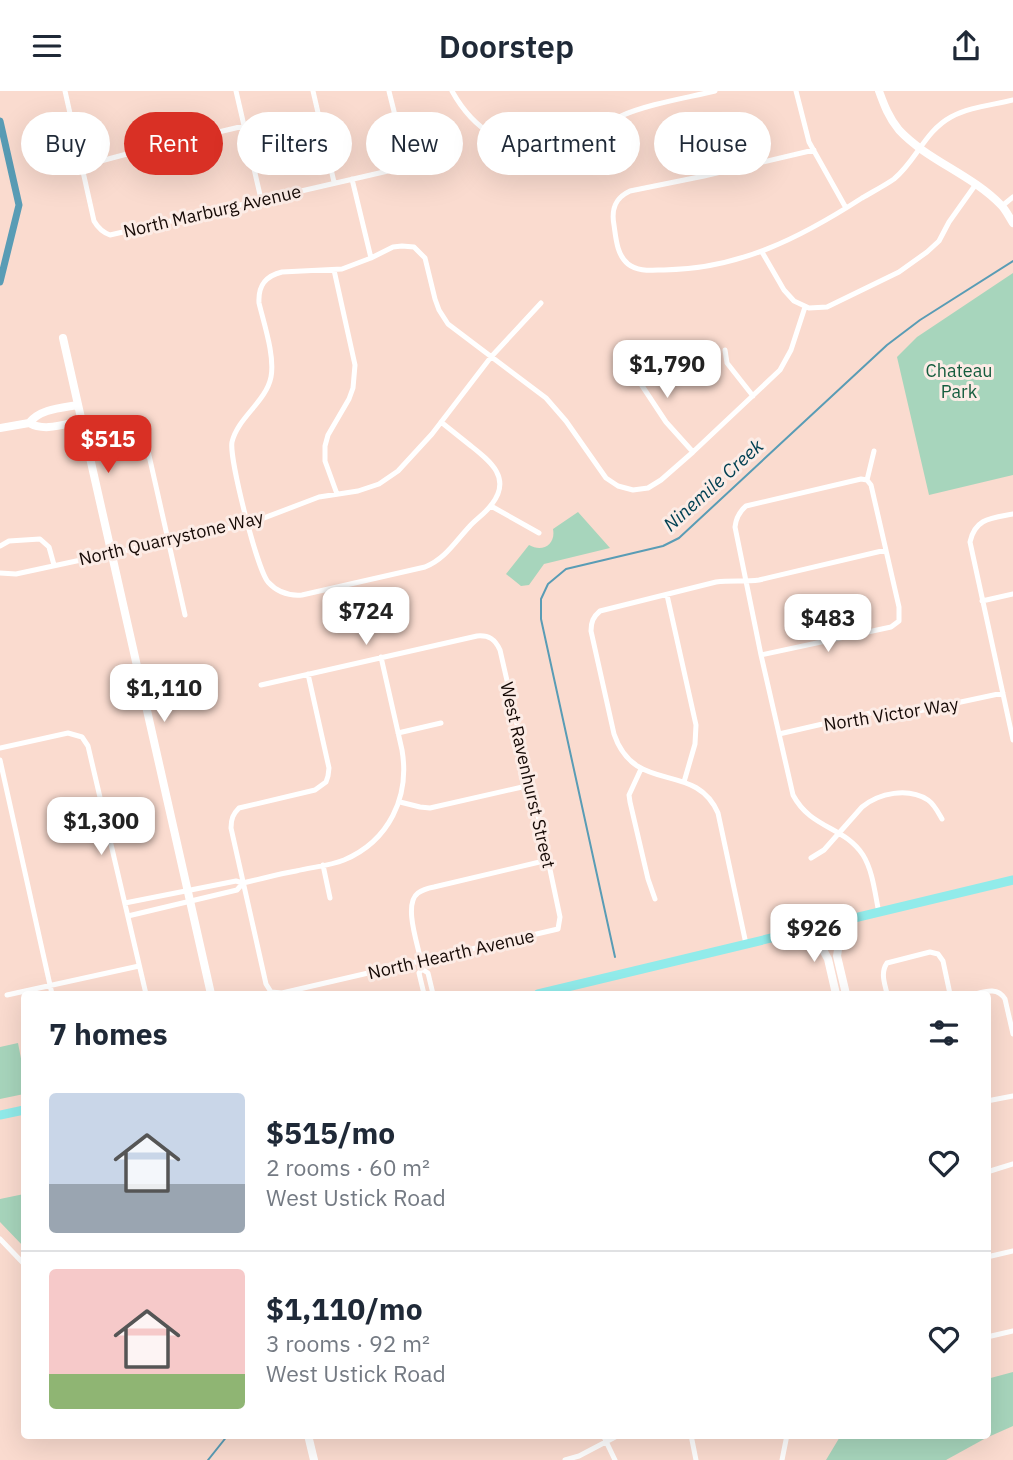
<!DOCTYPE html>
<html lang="en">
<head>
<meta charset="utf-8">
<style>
	:root { --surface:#fff; --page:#f2f2f3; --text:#1f2937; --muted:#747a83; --line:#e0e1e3; --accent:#d93025 }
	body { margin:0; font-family:"IBM Plex Sans",sans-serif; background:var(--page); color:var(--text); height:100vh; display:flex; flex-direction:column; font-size:26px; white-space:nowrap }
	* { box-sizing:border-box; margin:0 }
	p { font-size:23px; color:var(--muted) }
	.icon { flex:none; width:38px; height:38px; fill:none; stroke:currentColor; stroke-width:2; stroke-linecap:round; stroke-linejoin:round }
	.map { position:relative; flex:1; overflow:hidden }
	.side { position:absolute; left:21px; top:900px; width:970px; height:448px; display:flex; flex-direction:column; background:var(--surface); border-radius:7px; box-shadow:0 7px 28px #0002 }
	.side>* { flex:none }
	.top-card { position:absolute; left:21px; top:21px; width:971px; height:63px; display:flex; gap:14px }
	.price { position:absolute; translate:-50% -60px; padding:0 16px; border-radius:14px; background:#fff; color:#222; font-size:23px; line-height:46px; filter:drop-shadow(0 2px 4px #0008) }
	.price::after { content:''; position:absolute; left:50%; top:42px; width:21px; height:16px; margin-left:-10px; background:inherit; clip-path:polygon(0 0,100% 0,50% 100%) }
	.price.active { background:var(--accent); color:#fff }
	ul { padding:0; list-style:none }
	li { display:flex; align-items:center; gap:21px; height:175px; padding:0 28px }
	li+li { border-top:2px solid var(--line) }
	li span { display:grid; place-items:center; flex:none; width:196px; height:140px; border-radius:7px; color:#555 }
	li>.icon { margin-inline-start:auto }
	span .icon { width:84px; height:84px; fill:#fffc; stroke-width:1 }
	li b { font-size:30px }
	h2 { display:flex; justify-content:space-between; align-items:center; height:84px; padding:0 28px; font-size:30px }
	.pill { padding:0 24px; border-radius:32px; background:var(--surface); box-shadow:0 7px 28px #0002; font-size:24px; line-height:63px }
	.pill.active { background:var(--accent); color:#fff }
	header { display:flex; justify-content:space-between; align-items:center; height:91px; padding:0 28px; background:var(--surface); font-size:32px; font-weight:600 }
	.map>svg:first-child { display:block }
	.green { fill:#a7d5bc }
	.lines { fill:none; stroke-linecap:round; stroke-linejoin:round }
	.stream { stroke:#599cb5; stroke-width:2 }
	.canal { stroke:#599cb5; stroke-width:7 }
	.street { stroke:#fff; stroke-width:5 }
	.secondary { stroke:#fff; stroke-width:8 }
	.primary { stroke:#91ebea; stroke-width:9 }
	.labels { text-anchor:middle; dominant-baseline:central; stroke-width:6; stroke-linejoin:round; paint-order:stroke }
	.street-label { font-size:18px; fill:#160a06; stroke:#fcece6 }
	.park-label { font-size:18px; fill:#155d3e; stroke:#fcece6 }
	.water-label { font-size:19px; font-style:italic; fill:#024153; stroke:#fcece6 }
</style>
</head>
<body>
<header><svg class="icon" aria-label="menu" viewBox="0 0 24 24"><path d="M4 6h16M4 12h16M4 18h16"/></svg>Doorstep<svg class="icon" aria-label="share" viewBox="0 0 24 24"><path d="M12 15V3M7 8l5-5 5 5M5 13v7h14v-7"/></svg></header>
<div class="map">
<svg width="1013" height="1369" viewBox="0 0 1013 1369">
	<rect width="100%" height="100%" fill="#fadbcf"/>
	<!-- green -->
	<path class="green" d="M1013,182V384L929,404L897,266L917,246Z
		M578,421L610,457L544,473L529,494L521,495L506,483L529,454C543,462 556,453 553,438Z
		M18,952L24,983V1003L0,1008V956Z
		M24,1103V1156L0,1131V1108Z
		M1013,1281V1335L986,1347L946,1369H826L841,1344H987V1288Z"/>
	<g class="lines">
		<!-- stream -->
		<path class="stream" d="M615,866L541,528V508L548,493L566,478L663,455L679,447L887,254L920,229L1013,170
			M621,903V901
			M208,1369L228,1344"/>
		<!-- canal -->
		<path class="canal" d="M0,30L19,114L0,191"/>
		<!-- street -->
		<path class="street" d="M65,0L94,130C98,137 102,141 110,144L388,80C393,77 398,74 400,68C405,57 392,14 389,0
			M236,0L261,108
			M313,0L334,91
			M452,0C473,38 508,62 553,56C564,55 574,53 584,48C597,41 608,30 621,25C648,13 686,7 715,0
			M796,0L809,51L846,117
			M814,59L704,85L630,100C615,107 611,118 614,134C616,148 617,164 628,173C638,181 652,179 664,179C739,178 800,147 862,107C872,101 884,95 894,88C916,70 925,40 951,26C969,16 993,14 1013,9
			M82,75L142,59L244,35
			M352,88L371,167
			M1002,115L1013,106
			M762,161L784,199L794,210L809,217L827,216L899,181L927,161L939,150L949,131L976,93
			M334,179L355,274L353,297L349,308L328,344L325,355V370L337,403
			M725,259L727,272L753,305
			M625,269L666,331L693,361
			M441,331C451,339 461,347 471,355C490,370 512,387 492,413C486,422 476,428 469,436C455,451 445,468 425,476L302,504C289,505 277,501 268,491C257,478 229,367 232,351C238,326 266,311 271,286C275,265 264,233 259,212C258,195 265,185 282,181L342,178L371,167L393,156L402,155L414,156L425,167L435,208L439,219L448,233L546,307L566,330L606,387L618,395L633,399L648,397L661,389L693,361L780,279L791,259L805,216
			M146,351L185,524
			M867,389L861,388L746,415C739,421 736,427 735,436L761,564L793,704C811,738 844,735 863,764C873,780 875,803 879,822
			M491,415L539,442
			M1013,423C992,427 975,427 970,451L1013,649
			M0,455L9,450L40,448L49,456L54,474
			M0,482L16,483L248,433L319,406L358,400L379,393L398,380L432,343L491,266L541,212
			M667,504L696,634L695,653L684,691
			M982,510L1013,503
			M761,564L891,536L899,530V516L871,394L867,389L874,360
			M261,594C333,577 405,561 477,545C489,544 495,548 500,559L548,769L560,826L558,838L282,902L271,901L266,893L231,737C231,728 233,723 239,717L315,699L326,691L328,685L329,677L308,583
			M398,642L441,632
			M779,643L875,621H914L1003,602
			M0,657L68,642L82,646L88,655L146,903
			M0,669L52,903
			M641,678L629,704L630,711L648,788L655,808
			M400,711L420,716L430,717L531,694
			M811,767L824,759L862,716C879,702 908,696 928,709C934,713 938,721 942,728
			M323,774L330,807
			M243,792C261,788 278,783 296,780C312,776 329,775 344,769C389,750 410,706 402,659L381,566
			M125,812L236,790L243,792L237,799L128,825
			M746,853L718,722C695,669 635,705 614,643L591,540C591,531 593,526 600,520L716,491C731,489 745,491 759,489L886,459
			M422,878L428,882L433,903
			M424,903L419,882L422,878L421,870C418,854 403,813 418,802C422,799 429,797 434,796L548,769
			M887,903C885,893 880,882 887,872L930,861L938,863L943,870L950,903
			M975,903C986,900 998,896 1005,908L1013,943
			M7,904L139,875
			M987,1010L1013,1005
			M987,1081L1013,1073
			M0,1148L24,1173
			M987,1166L1013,1160
			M987,1246L1013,1240
			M603,1344L615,1369
			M691,1344L696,1369
			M565,1369L579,1365L619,1344
			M782,1369L787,1344"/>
		<!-- secondary -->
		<path class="secondary" d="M879,0C884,14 889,27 899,39C928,70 971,83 1001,114C1006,119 1009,126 1013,132
			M63,247L211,903
			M29,332C45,341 64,333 81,330
			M0,337L29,332C40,318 61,317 78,314
			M835,833L839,852L837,865L846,903
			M815,837L821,855L828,868L836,903
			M308,1344L314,1369"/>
		<!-- primary -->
		<path class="primary" d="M538,903L1013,789
			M0,1024L24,1019"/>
	</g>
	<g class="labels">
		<!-- street labels -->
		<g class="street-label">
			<text transform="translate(212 120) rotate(-13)">North Marburg Avenue</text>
			<text transform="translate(171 447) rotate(-13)">North Quarrystone Way</text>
			<text transform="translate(891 623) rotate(-9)">North Victor Way</text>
			<text transform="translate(528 684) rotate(77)">West Ravenhurst Street</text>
			<text transform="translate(451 863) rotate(-13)">North Hearth Avenue</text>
		</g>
		<!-- park labels -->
		<g class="park-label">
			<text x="959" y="279">Chateau<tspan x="959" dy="21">Park</tspan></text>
		</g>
		<!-- water labels -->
		<g class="water-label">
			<text transform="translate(713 394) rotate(-42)">Ninemile Creek</text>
		</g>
	</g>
</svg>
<b class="price" style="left:667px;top:309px">$1,790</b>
<b class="price active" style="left:108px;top:384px">$515</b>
<b class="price" style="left:366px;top:556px">$724</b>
<b class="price" style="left:828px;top:563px">$483</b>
<b class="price" style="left:164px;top:633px">$1,110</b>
<b class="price" style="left:101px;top:766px">$1,300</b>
<b class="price" style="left:814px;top:873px">$926</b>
<div class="top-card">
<a class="pill">Buy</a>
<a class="pill active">Rent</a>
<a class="pill">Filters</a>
<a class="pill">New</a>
<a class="pill">Apartment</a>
<a class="pill">House</a>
</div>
<section class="side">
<h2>7 homes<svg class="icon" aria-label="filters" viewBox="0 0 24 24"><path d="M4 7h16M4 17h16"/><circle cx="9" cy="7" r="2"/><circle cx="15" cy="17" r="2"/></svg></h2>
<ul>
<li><span style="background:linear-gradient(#c9d6e8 65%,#9aa5b1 0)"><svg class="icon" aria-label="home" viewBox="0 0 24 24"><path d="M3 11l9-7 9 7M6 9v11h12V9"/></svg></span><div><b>$515/mo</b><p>2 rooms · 60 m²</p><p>West Ustick Road</p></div><svg class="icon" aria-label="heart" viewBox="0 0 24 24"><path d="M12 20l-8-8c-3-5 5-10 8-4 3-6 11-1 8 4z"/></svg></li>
<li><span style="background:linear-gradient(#f6c9c9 75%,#8fb573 0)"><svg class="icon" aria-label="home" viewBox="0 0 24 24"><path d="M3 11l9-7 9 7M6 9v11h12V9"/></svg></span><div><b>$1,110/mo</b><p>3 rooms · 92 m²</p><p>West Ustick Road</p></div><svg class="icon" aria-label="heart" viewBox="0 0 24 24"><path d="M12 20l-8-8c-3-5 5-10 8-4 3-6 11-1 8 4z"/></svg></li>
</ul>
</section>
</div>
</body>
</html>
